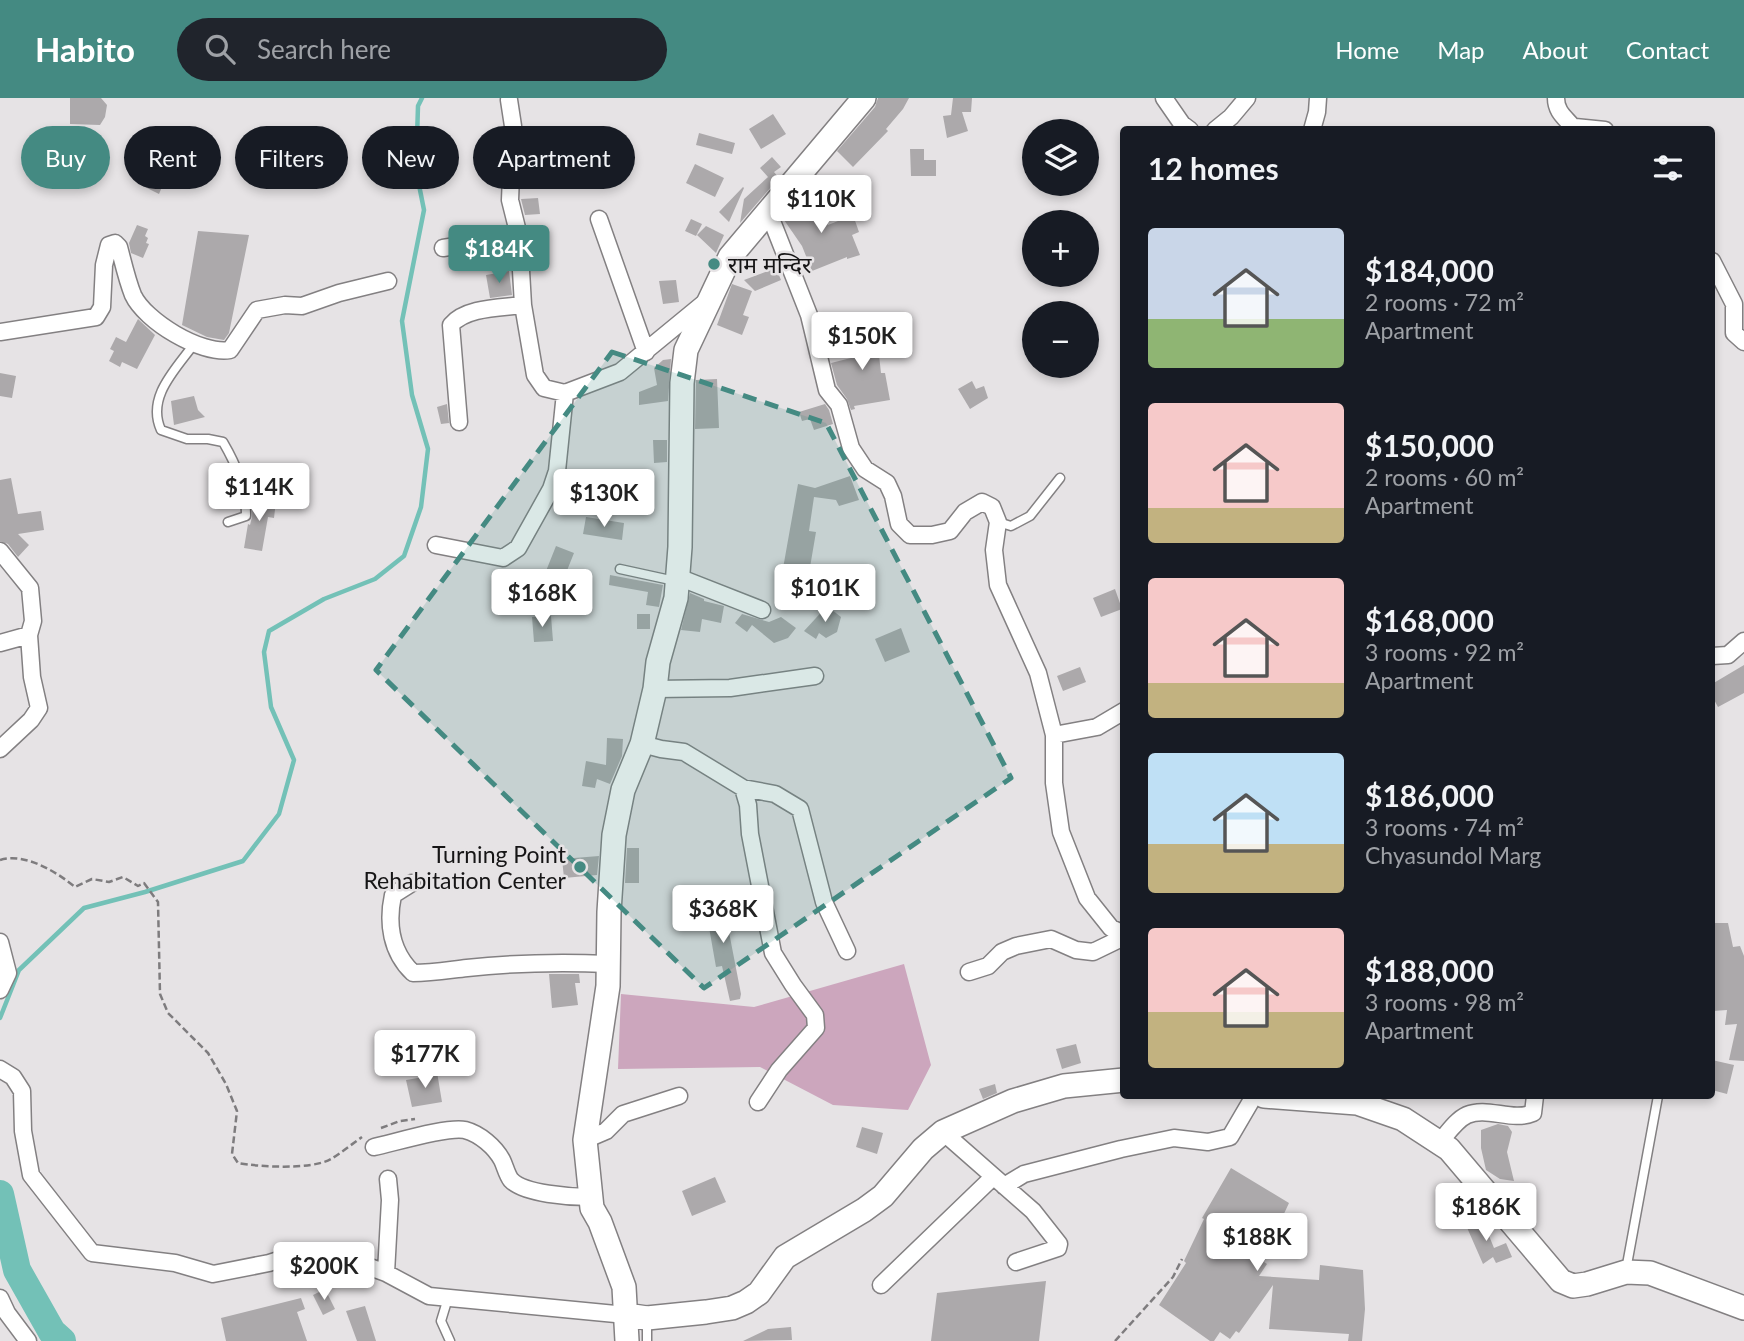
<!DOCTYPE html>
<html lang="en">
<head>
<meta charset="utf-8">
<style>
	:root { --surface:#171b24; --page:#20242c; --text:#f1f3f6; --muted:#9ea1a6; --accent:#448a82 }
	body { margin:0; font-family:Lato,"Noto Sans Devanagari",sans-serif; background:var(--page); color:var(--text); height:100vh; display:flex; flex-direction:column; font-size:26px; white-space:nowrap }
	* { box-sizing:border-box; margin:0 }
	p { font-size:23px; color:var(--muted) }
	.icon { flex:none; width:38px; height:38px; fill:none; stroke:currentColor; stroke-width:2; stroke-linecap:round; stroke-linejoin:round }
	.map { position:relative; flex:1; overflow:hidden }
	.panel { position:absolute; left:1120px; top:28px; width:595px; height:973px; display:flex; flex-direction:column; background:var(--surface); border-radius:7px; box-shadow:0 4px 10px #0003 }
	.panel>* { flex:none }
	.guide { position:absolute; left:21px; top:28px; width:665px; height:63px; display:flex; gap:14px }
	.tools { position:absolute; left:1022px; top:21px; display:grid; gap:14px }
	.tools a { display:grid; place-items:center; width:77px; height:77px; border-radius:50%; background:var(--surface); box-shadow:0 4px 10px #0003; font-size:35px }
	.price { position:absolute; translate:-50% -60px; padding:0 16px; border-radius:7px; background:#fff; color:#222; font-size:23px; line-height:46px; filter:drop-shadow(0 2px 4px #0008) }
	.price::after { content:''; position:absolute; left:50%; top:42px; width:21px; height:16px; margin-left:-10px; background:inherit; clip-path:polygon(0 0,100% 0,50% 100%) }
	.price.on { background:var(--accent); color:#fff }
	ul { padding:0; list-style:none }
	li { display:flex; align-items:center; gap:21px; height:175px; padding:0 28px }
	li span { display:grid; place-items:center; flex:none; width:196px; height:140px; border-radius:7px; color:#555 }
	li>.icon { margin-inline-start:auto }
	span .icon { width:84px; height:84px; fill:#fffc; stroke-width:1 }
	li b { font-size:30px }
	h2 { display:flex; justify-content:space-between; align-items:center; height:84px; padding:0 28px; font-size:30px }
	.chip { padding:0 24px; border-radius:32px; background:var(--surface); box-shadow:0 4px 10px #0003; font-size:24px; line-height:63px }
	.chip.on { background:var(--accent); color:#fff }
	header { display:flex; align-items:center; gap:42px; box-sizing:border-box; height:98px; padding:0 35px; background:var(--accent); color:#fff }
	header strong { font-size:33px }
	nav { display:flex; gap:38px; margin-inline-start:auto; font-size:24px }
	.search { width:490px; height:63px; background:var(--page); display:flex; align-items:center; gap:18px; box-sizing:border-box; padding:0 24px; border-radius:38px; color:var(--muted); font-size:26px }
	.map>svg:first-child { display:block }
	.green { fill:#cca6bd }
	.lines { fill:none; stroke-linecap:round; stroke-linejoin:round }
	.stream { stroke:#73c1b7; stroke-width:4.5 }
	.river { stroke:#73c1b7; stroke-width:28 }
	.building { fill:#aca9ab }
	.lane-casing { stroke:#838082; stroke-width:11 }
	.street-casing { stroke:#838082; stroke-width:19 }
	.secondary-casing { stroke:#838082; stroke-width:26 }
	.path { stroke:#7e7c7e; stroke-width:2.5; stroke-dasharray:7 3.5; stroke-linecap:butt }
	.lane { stroke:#fff; stroke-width:8 }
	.street { stroke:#fff; stroke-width:16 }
	.secondary { stroke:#fff; stroke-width:23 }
	.marked { fill:#448a82; fill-opacity:0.2; stroke:#448a82; stroke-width:5; stroke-dasharray:14 9; stroke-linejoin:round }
	.poi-dot { fill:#448a82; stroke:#e6e3e5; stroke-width:2.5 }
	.labels { text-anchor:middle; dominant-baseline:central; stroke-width:5; stroke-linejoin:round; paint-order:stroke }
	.poi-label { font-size:23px; fill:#161516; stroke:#e6e3e5; text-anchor:start }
</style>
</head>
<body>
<header>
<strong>Habito</strong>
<div class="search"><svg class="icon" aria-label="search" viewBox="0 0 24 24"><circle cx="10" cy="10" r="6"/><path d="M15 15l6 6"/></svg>Search here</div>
<nav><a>Home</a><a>Map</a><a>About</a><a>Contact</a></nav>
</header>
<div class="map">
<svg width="1744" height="1243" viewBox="0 0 1744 1243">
	<rect width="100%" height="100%" fill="#e6e3e5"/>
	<!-- green -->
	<path class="green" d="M904,866L931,967L908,1012L833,1007L760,969L618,971L621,896L754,909Z"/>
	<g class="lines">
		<!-- stream -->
		<path class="stream" d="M0,920L19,872L84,810L145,794L243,763L279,716L294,662L271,609L264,554L269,533L324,501L375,481L404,458L421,409L428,351L412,297L402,223L424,112L416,72L418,8L422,0"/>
		<!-- river -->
		<path class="river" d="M0,1096L17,1172L52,1234L62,1243"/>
	</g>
	<!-- building -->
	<path class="building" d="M70,0H101L107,7L105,19L100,27L70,26Z
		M878,0H909L903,11L886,31L888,33L853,69L837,53L875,9Z
		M953,0H972L971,14H962L968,33L947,40L943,18L951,17Z
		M773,16L786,36L761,51L749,31Z
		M699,35L735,45L732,56L696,47Z
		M910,51H924V62H936V78H911Z
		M772,59L781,69L774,74L779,80L740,125L744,101L768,79L760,70Z
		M695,66L724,80L715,99L686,85Z
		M147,76L164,84L159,96L141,87Z
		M743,89L744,90L729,124L719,114Z
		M806,98L828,127L853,117L859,134L852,137L860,157L847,161V159L812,173L802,148L782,119L797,101L799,103Z
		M538,100L540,116L525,117L521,101Z
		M691,121L702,126L696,138L685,133Z
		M137,127L148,131L145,138L148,140L146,145L149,146L143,160L131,155L129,145Z
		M706,128L724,137L716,155L697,137Z
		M198,133L249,137L229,235L224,242L207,239L182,227Z
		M776,170L781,182L755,193L744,182Z
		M509,173L512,197L490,200L486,177Z
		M676,182L679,204L663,206L659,183Z
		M732,186L752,193L743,217L749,219L742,237L717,227Z
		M138,221L155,237L137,271L122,264L120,269L109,263L114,253L110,251L116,239L126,244Z
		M868,221L875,249L878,248L881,275H885L890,302L854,308L855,311L851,312L847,301L837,287L831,265L863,257L855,224Z
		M671,261L668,303L639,307V294L657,287L654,270L663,262Z
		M0,275L16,278L12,300L0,298Z
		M717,281L719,330L695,331L696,282Z
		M972,283L976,291L984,288L988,300L970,311L958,291Z
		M194,298L198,312L205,319L174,327L171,303Z
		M447,306L449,325L441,326L437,309Z
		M825,306L829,312L833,326L814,332L810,321L802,323L799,314Z
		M653,342H667V364L654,365Z
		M850,378L859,402L839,408L836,402L814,399L809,433L816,434L808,481L782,476L798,386L815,390Z
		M11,380L18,416L41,413L44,432L18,436L29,447L18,459L8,446L0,443V382Z
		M253,400L276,403L274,420L268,419L262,453L244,450L248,426L250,427L252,419Z
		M586,419L624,425L622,442L583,436Z
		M556,448L574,455L562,485L544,478Z
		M610,477L663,487L659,509L646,507L648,494L609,487Z
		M1115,491L1122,511L1101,519L1093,500Z
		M690,495L704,501V503L724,508L721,525L702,521L700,534L681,532Z
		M827,508L841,519L837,534L826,540L819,535L816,541L804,533Z
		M637,516H650V531H637Z
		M742,516L769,524L781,519L796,530L788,540L774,545L752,527L747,534L735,525Z
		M551,518L553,543L534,544L532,519Z
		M901,530L910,554L885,564L875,541Z
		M1744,567V595L1718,609L1712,598V586Z
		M1080,569L1086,584L1063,593L1057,578Z
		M607,640L623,641L622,658L610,686L597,681L595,690L582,688L586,663L606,667Z
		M627,750H639V785H625Z
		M599,758L597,777L564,780L562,761Z
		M722,798L741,896L740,901L730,903L722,868L716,869L704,801Z
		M1712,825H1728L1733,849L1740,848L1744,858V963L1729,962L1737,926L1725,927L1727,912L1713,913L1712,904Z
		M549,876H579L580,885H575L578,907L552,910Z
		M1076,946L1081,965L1062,971L1056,951Z
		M1712,962L1734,967L1727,996L1712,992Z
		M437,974L442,1004L412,1009L406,982L424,979V976Z
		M995,986L997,995L983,1001L979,991Z
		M1498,1026L1508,1028L1512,1034L1507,1054L1514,1083L1500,1081L1486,1072L1481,1050V1032Z
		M862,1029L883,1035L877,1056L856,1049Z
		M1231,1070L1289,1105L1268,1150L1271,1152L1264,1164L1267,1166L1259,1178L1319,1182L1320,1167L1363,1172L1365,1211L1362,1243H1348L1349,1236L1269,1231L1273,1187L1239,1235L1236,1233L1230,1241L1220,1234L1214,1243H1210L1159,1207L1186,1165L1184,1163L1204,1121L1202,1120Z
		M715,1079L726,1104L692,1118L682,1093Z
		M1481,1118L1494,1150L1506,1145L1512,1159L1496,1165L1493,1159L1483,1166L1465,1125Z
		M1046,1183L1039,1243H931L937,1195Z
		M325,1191L335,1211L323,1217L313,1197Z
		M301,1200L305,1211L297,1214L307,1243H226L221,1220Z
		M365,1208L376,1243H357L346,1213Z
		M791,1229L792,1242L743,1243L768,1231Z"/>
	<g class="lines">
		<!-- lane casing -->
		<g class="lane-casing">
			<path id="lane" d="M194,246C176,271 146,299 161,332L187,341H208L223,344C237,368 246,390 246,418L228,424
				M998,424L1011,428L1030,418L1060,380
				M620,471L675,483
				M1626,1172L1658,998
				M448,1200L441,1223L450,1243
				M647,1243V1223"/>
		</g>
		<!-- street casing -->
		<g class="street-casing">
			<path id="street" d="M1164,0L1182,26L1190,32
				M1556,0C1556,16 1568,21 1575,32
				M509,2L513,28L510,102L519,138L523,207L535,277L544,290L565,295L620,274L704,205
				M1575,29L1605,32
				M1215,32L1231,19L1247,0
				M1312,32L1317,14L1318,0
				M768,113L809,217L827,292L839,307L851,350L865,371L887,385L893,398L899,426L910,437H932L950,433L965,414L982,404L992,409L998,424L994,452L998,487L1038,575L1054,637V685L1061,734L1087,800L1111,830L1124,836
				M599,121L646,254
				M443,150L519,138
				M1712,163L1734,206V235L1744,244
				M0,234L96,219L102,209L104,167L109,147L115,145L119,149C123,164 127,182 133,197C145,223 201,257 230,252L257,212L285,207L302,208L339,195L388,183
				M459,324L451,227C466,209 501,210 523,207
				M436,447L503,460L518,450L551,391L557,373L565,295
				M0,453L30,490L33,523L29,537L32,579L39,610L31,622L0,651
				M678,479L762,512
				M0,545L29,537
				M1712,558L1728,557L1744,543
				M655,591L730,590L815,578
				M1054,637L1097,629L1124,613
				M642,646L661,651L684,654L743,690L748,707L750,736L773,855L793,887L815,917L816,930L779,972L758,1004
				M743,690L775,696L800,711L824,804L847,853
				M412,785L393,797C387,825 391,854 413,875C432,875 449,872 467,870C513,865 561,864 608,866
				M0,844L8,875L0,892
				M969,874L988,868L1002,854L1016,848L1051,841L1076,852L1093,854L1124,839
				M0,971L13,979L22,993L23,1033L31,1077L92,1155L175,1165L213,1176L269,1165L303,1154H329L386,1175L429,1198L626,1217
				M943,1034L1033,1113L1059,1146L1058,1150L1016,1164
				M585,1042L606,1033L623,1016L679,998
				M1439,1045C1447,1036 1456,1022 1467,1017C1487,1008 1512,1024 1533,1015L1535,998
				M374,1049C393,1045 448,1028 465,1032C480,1036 495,1049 502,1062C505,1068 507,1077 511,1082C524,1096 571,1099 589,1099
				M1004,1088L1024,1076L1121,1051L1174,1040L1208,1044L1230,1039L1254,998
				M386,1175L390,1102L388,1081
				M881,1187L993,1079
				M0,1200L7,1215L28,1243"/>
		</g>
		<!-- secondary casing -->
		<g class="secondary-casing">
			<path id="secondary" d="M1264,998L1357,1005L1403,1021L1449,1051L1561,1183L1573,1188L1587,1186L1626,1174L1650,1175L1744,1210
				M626,1217L647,1220L706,1214L732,1210L746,1204L759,1195L785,1159L864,1112L883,1098L923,1051L943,1034L1013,1003L1064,988L1124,982
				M627,1243L624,1189L600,1124L592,1110L585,1042L608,888L609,814L614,737L623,692L642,646L655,591L658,564L676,500L680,449L682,285L686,252L730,159L864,0"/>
		</g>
		<!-- path -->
		<path class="path" d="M0,762C24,754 57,774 75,789L92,781L109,784L123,779L138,788L144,785L158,804L160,896L168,915L208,955L226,986L237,1013L232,1056L238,1065C260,1069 312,1072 331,1061C341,1055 352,1046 362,1039
			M381,1030L400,1023L415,1021
			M1115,1243L1173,1179L1182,1161"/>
		<!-- lane -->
		<use href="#lane" class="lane"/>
		<!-- street -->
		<use href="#street" class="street"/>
		<!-- secondary -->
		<use href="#secondary" class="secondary"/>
	</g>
	<!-- marked area -->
	<path class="marked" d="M612,254L826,325L1011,680L704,890L376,572Z"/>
	<!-- markers -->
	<g class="poi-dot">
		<circle cx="714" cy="166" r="7"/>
		<circle cx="580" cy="769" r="7"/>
	</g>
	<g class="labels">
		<!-- poi labels -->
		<g class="poi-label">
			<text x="728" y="166">राम मन्दिर</text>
			<text x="566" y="756" text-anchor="end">Turning Point<tspan x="566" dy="26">Rehabitation Center</tspan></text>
		</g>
	</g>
</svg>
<div class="tools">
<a><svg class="icon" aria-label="layers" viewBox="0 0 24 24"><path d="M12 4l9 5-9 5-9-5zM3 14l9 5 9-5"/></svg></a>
<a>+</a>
<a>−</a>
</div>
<b class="price" style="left:821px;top:137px">$110K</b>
<b class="price on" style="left:499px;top:187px">$184K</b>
<b class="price" style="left:862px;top:274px">$150K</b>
<b class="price" style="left:259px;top:425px">$114K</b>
<b class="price" style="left:604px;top:431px">$130K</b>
<b class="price" style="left:825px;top:526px">$101K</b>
<b class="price" style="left:542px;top:531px">$168K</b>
<b class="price" style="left:723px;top:847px">$368K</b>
<b class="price" style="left:425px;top:992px">$177K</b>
<b class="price" style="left:1486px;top:1145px">$186K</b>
<b class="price" style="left:1257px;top:1175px">$188K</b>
<b class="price" style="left:324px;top:1204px">$200K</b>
<div class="guide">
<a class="chip on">Buy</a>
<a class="chip">Rent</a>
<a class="chip">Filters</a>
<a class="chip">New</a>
<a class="chip">Apartment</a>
</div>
<section class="panel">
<h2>12 homes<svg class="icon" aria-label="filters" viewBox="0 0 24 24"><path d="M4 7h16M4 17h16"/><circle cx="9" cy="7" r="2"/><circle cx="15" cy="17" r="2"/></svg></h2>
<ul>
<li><span style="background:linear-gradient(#c9d6e8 65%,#8fb573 0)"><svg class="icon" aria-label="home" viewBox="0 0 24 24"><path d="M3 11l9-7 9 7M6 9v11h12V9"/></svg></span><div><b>$184,000</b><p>2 rooms · 72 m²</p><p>Apartment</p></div></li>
<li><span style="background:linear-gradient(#f6c9c9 75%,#c2b280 0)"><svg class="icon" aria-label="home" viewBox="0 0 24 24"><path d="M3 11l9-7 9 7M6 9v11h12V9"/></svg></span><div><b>$150,000</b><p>2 rooms · 60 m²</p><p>Apartment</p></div></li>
<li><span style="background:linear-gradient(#f6c9c9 75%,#c2b280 0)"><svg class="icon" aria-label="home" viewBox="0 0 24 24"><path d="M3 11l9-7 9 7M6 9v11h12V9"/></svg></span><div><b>$168,000</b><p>3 rooms · 92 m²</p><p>Apartment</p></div></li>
<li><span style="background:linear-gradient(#bfe0f5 65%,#c2b280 0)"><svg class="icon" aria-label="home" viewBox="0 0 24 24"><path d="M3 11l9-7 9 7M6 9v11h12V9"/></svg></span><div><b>$186,000</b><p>3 rooms · 74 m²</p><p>Chyasundol Marg</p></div></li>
<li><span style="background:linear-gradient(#f6c9c9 60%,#c2b280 0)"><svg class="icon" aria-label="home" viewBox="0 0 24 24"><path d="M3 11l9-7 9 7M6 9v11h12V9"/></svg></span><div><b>$188,000</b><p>3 rooms · 98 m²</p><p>Apartment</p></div></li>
</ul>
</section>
</div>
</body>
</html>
